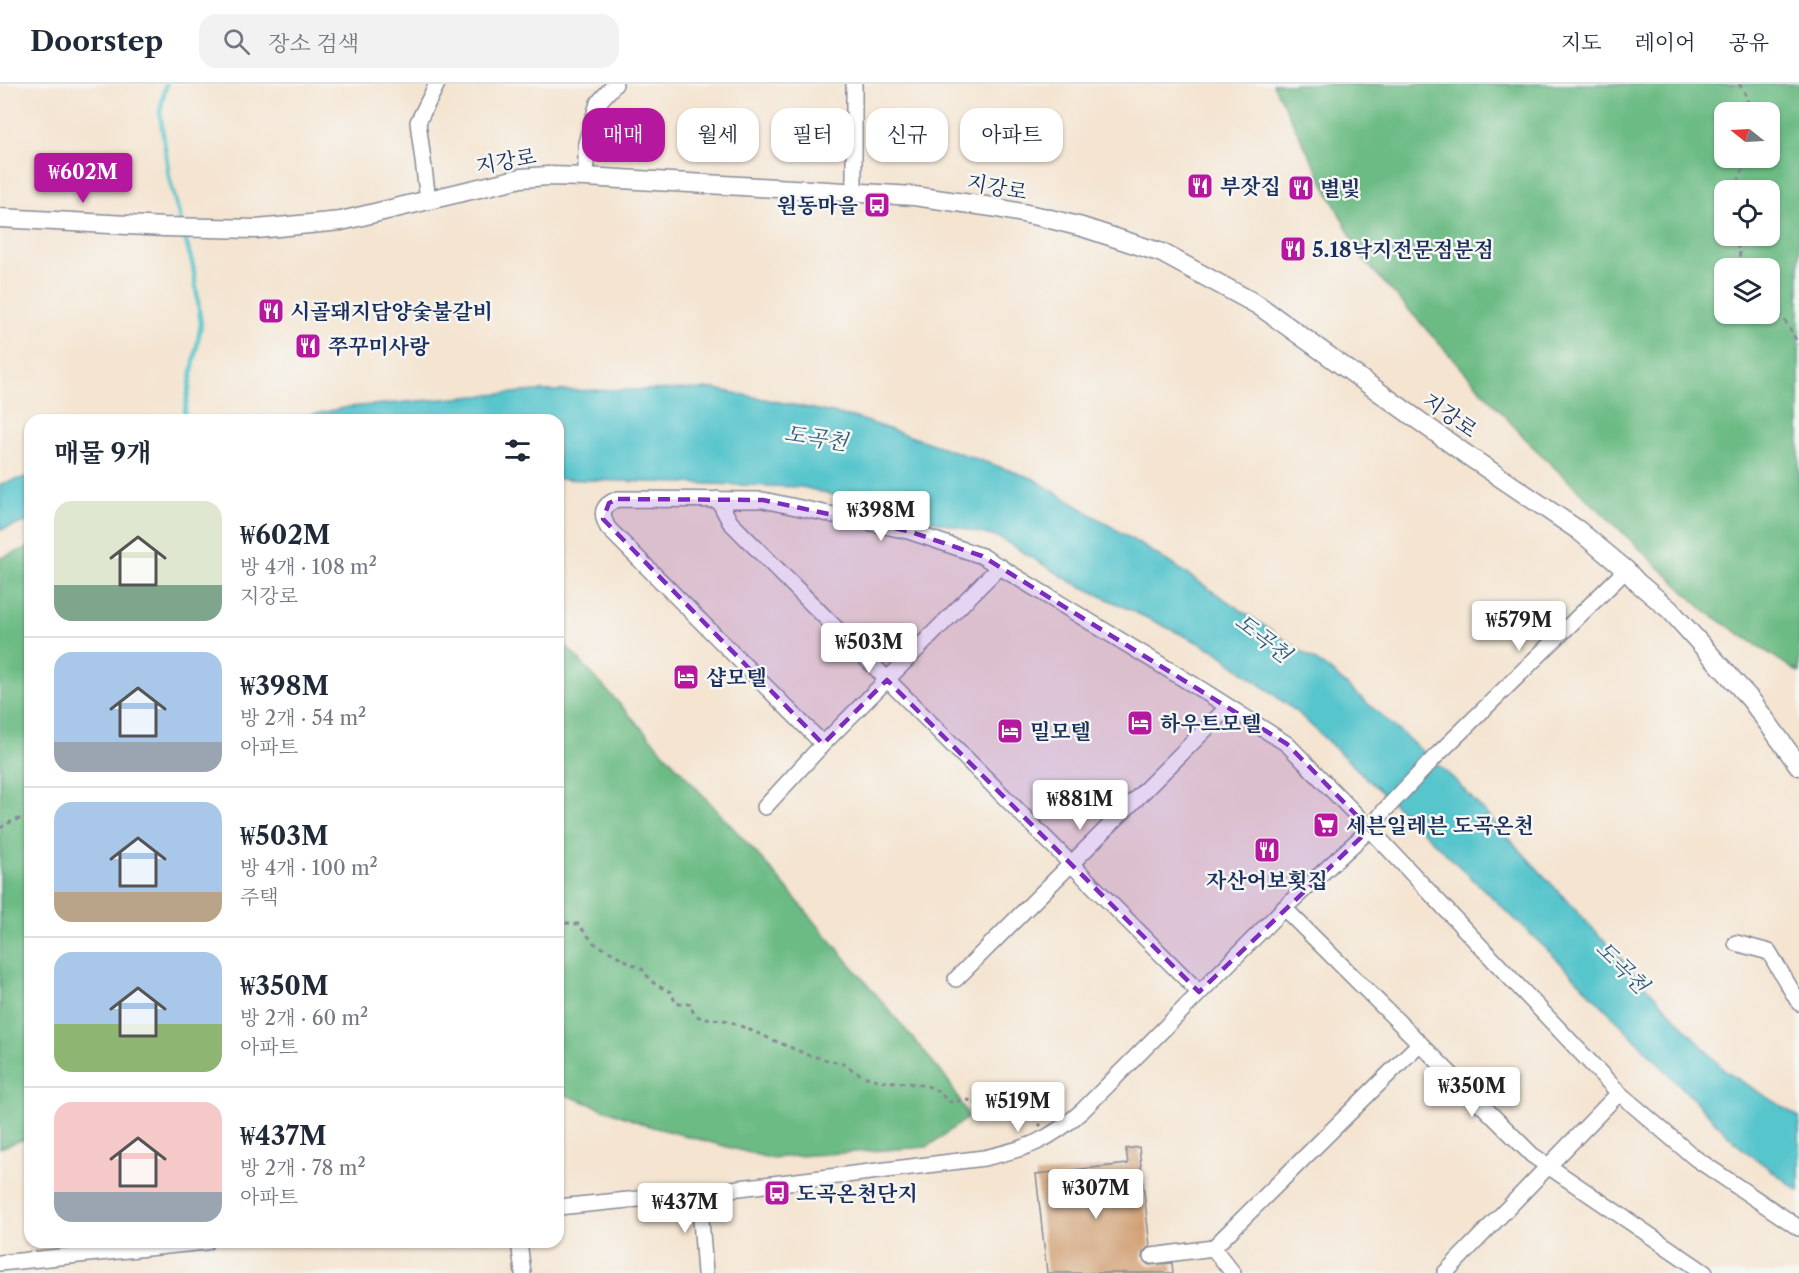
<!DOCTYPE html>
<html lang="ko">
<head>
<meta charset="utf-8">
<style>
	:root { --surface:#fff; --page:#f2f2f3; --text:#1f2937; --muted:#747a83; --line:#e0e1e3; --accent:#b5179e }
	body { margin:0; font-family:"Libre Caslon Text","Noto Serif KR",serif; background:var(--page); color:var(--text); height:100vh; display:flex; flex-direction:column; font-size:22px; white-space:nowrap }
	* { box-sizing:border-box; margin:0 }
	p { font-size:20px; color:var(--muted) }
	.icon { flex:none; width:33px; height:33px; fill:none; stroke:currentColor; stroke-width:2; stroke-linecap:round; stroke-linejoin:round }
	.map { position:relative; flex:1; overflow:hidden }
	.side { position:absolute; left:24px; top:330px; width:540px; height:834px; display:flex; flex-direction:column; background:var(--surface); border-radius:18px; box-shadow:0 2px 4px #0004 }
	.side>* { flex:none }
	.banner { position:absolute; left:582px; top:24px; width:570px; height:54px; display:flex; gap:12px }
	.needle { width:39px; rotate:288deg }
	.tools { position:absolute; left:1714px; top:18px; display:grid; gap:12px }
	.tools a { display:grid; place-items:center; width:66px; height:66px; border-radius:12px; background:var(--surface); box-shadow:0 2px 4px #0004; font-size:30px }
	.price { position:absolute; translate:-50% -51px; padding:0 14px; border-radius:6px; background:#fff; color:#222; font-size:20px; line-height:39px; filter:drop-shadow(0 2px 3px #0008) }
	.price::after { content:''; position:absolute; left:50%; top:36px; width:18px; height:14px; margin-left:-9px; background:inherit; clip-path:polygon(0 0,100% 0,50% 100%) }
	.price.active { background:var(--accent); color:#fff }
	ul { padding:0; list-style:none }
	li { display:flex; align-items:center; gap:18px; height:150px; padding:0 30px }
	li+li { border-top:2px solid var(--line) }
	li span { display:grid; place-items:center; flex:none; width:168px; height:120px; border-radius:18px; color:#555 }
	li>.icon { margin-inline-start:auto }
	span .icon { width:72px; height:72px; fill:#fffc; stroke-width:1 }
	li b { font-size:26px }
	h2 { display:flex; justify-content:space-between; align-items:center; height:72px; padding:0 30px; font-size:26px }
	.chip { padding:0 21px; border-radius:18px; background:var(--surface); box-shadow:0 2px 4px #0004; font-size:21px; line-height:54px }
	.chip.active { background:var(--accent); color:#fff }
	header { display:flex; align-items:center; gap:36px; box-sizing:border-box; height:84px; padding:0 30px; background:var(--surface); border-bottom:2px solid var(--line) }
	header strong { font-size:28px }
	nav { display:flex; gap:33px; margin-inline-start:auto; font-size:21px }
	.search { width:420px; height:54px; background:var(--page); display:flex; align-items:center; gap:15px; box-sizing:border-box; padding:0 21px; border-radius:18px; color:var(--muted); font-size:22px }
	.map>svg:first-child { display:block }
	.forest { fill:#6cbb84; stroke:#447571; stroke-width:1.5; fill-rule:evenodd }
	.water { fill:#57c5cc; stroke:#397a95; stroke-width:1.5 }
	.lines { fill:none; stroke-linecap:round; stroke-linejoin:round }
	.stream { stroke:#57c5cc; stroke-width:4.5 }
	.building { fill:#d09e71 }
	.minor-casing { stroke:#888a97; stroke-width:18 }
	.major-casing { stroke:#888a97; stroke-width:21 }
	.path { stroke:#888a97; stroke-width:3; stroke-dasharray:4.5 4.5; stroke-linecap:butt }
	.minor { stroke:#fff; stroke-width:15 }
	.major { stroke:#fff; stroke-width:18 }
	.marked { fill:#7b2cbf; fill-opacity:0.2; stroke:#7b2cbf; stroke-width:4.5; stroke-dasharray:12 8; stroke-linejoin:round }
	.labels { text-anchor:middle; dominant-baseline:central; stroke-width:5; stroke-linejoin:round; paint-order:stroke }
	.street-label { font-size:21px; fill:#1b2f5e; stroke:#f6f6f2 }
	.poi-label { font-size:21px; font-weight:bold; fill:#1b2f5e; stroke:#f6f6f2; text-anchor:start }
	.water-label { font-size:22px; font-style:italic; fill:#2d5c7f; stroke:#f6f6f2 }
</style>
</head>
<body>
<header>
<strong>Doorstep</strong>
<div class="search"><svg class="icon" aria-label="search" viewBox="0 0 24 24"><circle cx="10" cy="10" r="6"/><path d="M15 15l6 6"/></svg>장소 검색</div>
<nav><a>지도</a><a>레이어</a><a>공유</a></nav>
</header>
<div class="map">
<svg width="1799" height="1189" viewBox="0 0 1799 1189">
	<rect width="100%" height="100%" fill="#f6f6f2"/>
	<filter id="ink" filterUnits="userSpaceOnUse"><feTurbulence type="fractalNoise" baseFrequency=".0167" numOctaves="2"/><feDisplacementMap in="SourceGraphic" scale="12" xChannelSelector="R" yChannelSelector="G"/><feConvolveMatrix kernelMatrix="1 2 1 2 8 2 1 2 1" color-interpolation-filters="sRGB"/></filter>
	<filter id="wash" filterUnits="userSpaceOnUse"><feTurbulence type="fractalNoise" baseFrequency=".008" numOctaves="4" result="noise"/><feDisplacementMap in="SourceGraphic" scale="24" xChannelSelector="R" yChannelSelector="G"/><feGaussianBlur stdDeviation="1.35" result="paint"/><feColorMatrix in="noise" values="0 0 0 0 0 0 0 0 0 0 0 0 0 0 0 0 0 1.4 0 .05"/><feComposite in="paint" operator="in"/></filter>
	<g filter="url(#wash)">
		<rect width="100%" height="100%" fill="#f4e4d0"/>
		<!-- forest -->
		<path class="forest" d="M1273,0H1799V589L1705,527L1531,361L1362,174ZM1725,28H1770V74H1725ZM1725,106H1770V152H1725ZM1725,184H1770V230H1725Z
			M30,463V1053L0,1064V474Z
			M558,553L768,782L947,995L969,1033L927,1063L769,1074L649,1042L558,1008Z"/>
		<!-- water -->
		<path class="water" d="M715,305L857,334L1032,394L1175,482L1328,585L1453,694L1725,987L1799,1033V1107L1739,1062L1558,876L1298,629L1216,567L1072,498L1000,454L802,403L558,395V336H284L349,323L536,307Z
			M30,392V437L0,446V400Z"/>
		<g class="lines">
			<!-- stream -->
			<path class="stream" d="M166,0L160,28L169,93L181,138
				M183,336L201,240L193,182L183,147"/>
		</g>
		<g id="blocks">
			<!-- building -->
			<path class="building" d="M1139,1063L1150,1162L1143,1168L1142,1174L1145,1178L1149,1181L1172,1179L1173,1189H1047L1036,1090L1128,1080L1126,1065Z"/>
		</g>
	</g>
	<g filter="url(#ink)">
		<use href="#blocks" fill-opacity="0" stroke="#888a97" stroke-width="1.5"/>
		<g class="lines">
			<!-- minor casing -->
			<g class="minor-casing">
				<path id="minor" d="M854,0V109
					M586,93V59L598,19L615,0
					M428,116L418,38L437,0
					M718,415L730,438L1199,908
					M823,660L608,444C600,429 602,421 618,415L763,416L908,447L982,472L1202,606L1287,660L1370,745L1619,1009L1695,1074L1799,1144
					M765,723L823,660L1000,482
					M1284,824L1532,1071L1705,1189
					M1736,859L1769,868L1799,919
					M956,895L1228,623
					M699,1109L705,1189
					M558,1123L699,1109L984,1074C1028,1064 1047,1058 1082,1027L1284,824L1370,745L1384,727L1435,673L1626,486
					M519,1158L523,1189
					M1213,1164L1233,1189
					M1152,1172L1213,1164L1420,959
					M0,1179L206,1158
					M1445,1189L1619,1009"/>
			</g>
			<!-- major casing -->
			<g class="major-casing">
				<path id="major" d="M0,134L164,143L257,145L341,137L521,94L548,92L586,93L914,112L992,123L1042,133L1082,143L1162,169L1258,221L1464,369L1578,446L1626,486L1638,499L1670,526L1751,616L1799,682"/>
			</g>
			<!-- path -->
			<path class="path" d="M1739,0L1748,14L1744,28
				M1735,106L1742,88L1744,74
				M1734,152L1735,159L1740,165L1739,184
				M1770,226C1786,231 1790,248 1799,260
				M0,744L12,737L30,732
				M558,834L566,839L578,840L594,859L645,887C649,899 660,903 671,908L676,920H690L694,930L699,933L729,937L808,971L843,980L863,992L881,997L907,999L927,1002L938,1007L949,1018L968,1016L977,1019L1001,1017L1027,1027L1041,1042"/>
			<!-- minor -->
			<use href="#minor" class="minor"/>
			<!-- major -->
			<use href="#major" class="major"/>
		</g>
	</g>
	<!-- marked area -->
	<path class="marked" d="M618,415L763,416L908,447L982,472L1287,660L1370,745L1199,908L887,596L823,660L603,435L609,419Z"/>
	<!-- icons -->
	<defs>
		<g id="restaurant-square" transform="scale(1.35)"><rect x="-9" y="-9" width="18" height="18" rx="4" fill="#b5179e" stroke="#f6f6f2"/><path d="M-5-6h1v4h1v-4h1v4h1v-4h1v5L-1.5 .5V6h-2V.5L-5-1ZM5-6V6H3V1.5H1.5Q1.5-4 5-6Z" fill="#fff"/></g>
		<g id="bus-square" transform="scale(1.35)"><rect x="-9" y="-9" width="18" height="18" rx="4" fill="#b5179e" stroke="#f6f6f2"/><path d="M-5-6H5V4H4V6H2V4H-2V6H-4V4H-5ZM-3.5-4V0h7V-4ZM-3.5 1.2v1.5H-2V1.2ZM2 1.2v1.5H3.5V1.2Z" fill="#fff"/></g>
		<g id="hotel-square" transform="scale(1.35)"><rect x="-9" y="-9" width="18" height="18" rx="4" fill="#b5179e" stroke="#f6f6f2"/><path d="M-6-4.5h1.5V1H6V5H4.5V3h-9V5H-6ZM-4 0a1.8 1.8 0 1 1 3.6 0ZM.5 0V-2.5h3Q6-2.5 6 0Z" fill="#fff"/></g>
		<g id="supermarket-square" transform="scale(1.35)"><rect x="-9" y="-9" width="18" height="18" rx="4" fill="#b5179e" stroke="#f6f6f2"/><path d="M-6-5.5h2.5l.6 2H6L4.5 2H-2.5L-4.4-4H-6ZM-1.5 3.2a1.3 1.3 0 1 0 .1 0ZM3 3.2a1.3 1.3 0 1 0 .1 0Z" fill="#fff"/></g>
	</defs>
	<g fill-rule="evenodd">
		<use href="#restaurant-square" x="1200" y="102"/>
		<use href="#restaurant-square" x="1301" y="104"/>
		<use href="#bus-square" x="877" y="121"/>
		<use href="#restaurant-square" x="1293" y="165"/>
		<use href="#restaurant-square" x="271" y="227"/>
		<use href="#restaurant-square" x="308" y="262"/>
		<use href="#hotel-square" x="686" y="593"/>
		<use href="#hotel-square" x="1140" y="639"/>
		<use href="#hotel-square" x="1010" y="647"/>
		<use href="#supermarket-square" x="1326" y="741"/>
		<use href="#restaurant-square" x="1267" y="766"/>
		<use href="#bus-square" x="777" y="1109"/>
	</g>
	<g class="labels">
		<!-- street labels -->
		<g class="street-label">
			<text transform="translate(506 77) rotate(-10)">지강로</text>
			<text transform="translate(997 103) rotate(10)">지강로</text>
			<text transform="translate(1450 331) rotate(35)">지강로</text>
		</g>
		<!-- poi labels -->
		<g class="poi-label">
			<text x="1220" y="102">부잣집</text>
			<text x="1320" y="104">별빛</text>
			<text x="858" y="121" text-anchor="end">원동마을</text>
			<text x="1312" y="165">5.18낙지전문점분점</text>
			<text x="290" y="227">시골돼지담양숯불갈비</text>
			<text x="328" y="262">쭈꾸미사랑</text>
			<text x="706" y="593">샵모텔</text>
			<text x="1160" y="639">하우트모텔</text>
			<text x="1030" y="647">밀모텔</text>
			<text x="1346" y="741">세븐일레븐 도곡온천</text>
			<text x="1267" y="796" text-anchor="middle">자산어보횟집</text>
			<text x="796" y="1109">도곡온천단지</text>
		</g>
		<!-- water labels -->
		<g class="water-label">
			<text transform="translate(816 354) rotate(9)">도곡천</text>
			<text transform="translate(1263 554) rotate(38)">도곡천</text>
			<text transform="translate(1622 883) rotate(45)">도곡천</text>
		</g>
	</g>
</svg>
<div class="tools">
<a><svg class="needle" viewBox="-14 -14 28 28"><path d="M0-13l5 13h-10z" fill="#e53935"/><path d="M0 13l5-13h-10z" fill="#747a83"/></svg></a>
<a><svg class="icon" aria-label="locate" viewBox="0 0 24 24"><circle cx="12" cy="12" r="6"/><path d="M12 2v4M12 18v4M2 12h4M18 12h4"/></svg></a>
<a><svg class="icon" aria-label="layers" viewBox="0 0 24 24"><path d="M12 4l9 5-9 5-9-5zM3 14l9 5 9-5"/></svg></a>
</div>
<b class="price active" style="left:83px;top:120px">₩602M</b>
<b class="price" style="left:881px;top:458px">₩398M</b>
<b class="price" style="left:1519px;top:568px">₩579M</b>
<b class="price" style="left:869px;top:590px">₩503M</b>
<b class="price" style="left:1080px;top:747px">₩881M</b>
<b class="price" style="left:1472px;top:1034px">₩350M</b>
<b class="price" style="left:1018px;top:1049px">₩519M</b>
<b class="price" style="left:1096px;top:1136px">₩307M</b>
<b class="price" style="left:685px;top:1150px">₩437M</b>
<div class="banner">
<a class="chip active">매매</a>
<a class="chip">월세</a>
<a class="chip">필터</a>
<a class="chip">신규</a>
<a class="chip">아파트</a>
</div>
<section class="side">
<h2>매물 9개<svg class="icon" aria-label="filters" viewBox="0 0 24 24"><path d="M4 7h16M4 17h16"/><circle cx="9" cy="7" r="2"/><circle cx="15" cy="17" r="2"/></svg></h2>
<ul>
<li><span style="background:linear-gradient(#dfe7d0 70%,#7fa58c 0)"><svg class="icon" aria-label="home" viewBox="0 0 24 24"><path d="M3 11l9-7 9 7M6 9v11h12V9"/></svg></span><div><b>₩602M</b><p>방 4개 · 108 m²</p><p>지강로</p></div></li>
<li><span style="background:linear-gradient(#a9c7e8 75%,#9aa5b1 0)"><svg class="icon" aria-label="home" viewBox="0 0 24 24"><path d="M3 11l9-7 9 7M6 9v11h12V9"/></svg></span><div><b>₩398M</b><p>방 2개 · 54 m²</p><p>아파트</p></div></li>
<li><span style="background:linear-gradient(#a9c7e8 75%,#b9a48a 0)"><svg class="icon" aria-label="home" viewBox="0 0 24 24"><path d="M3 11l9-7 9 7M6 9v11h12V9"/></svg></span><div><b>₩503M</b><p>방 4개 · 100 m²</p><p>주택</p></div></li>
<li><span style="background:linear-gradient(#a9c7e8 60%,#8fb573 0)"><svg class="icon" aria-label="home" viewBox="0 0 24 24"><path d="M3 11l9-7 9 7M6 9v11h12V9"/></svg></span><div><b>₩350M</b><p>방 2개 · 60 m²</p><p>아파트</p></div></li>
<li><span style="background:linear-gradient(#f6c9c9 75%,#9aa5b1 0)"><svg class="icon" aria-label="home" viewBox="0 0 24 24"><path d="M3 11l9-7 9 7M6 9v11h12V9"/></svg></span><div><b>₩437M</b><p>방 2개 · 78 m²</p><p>아파트</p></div></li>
</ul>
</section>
</div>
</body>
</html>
